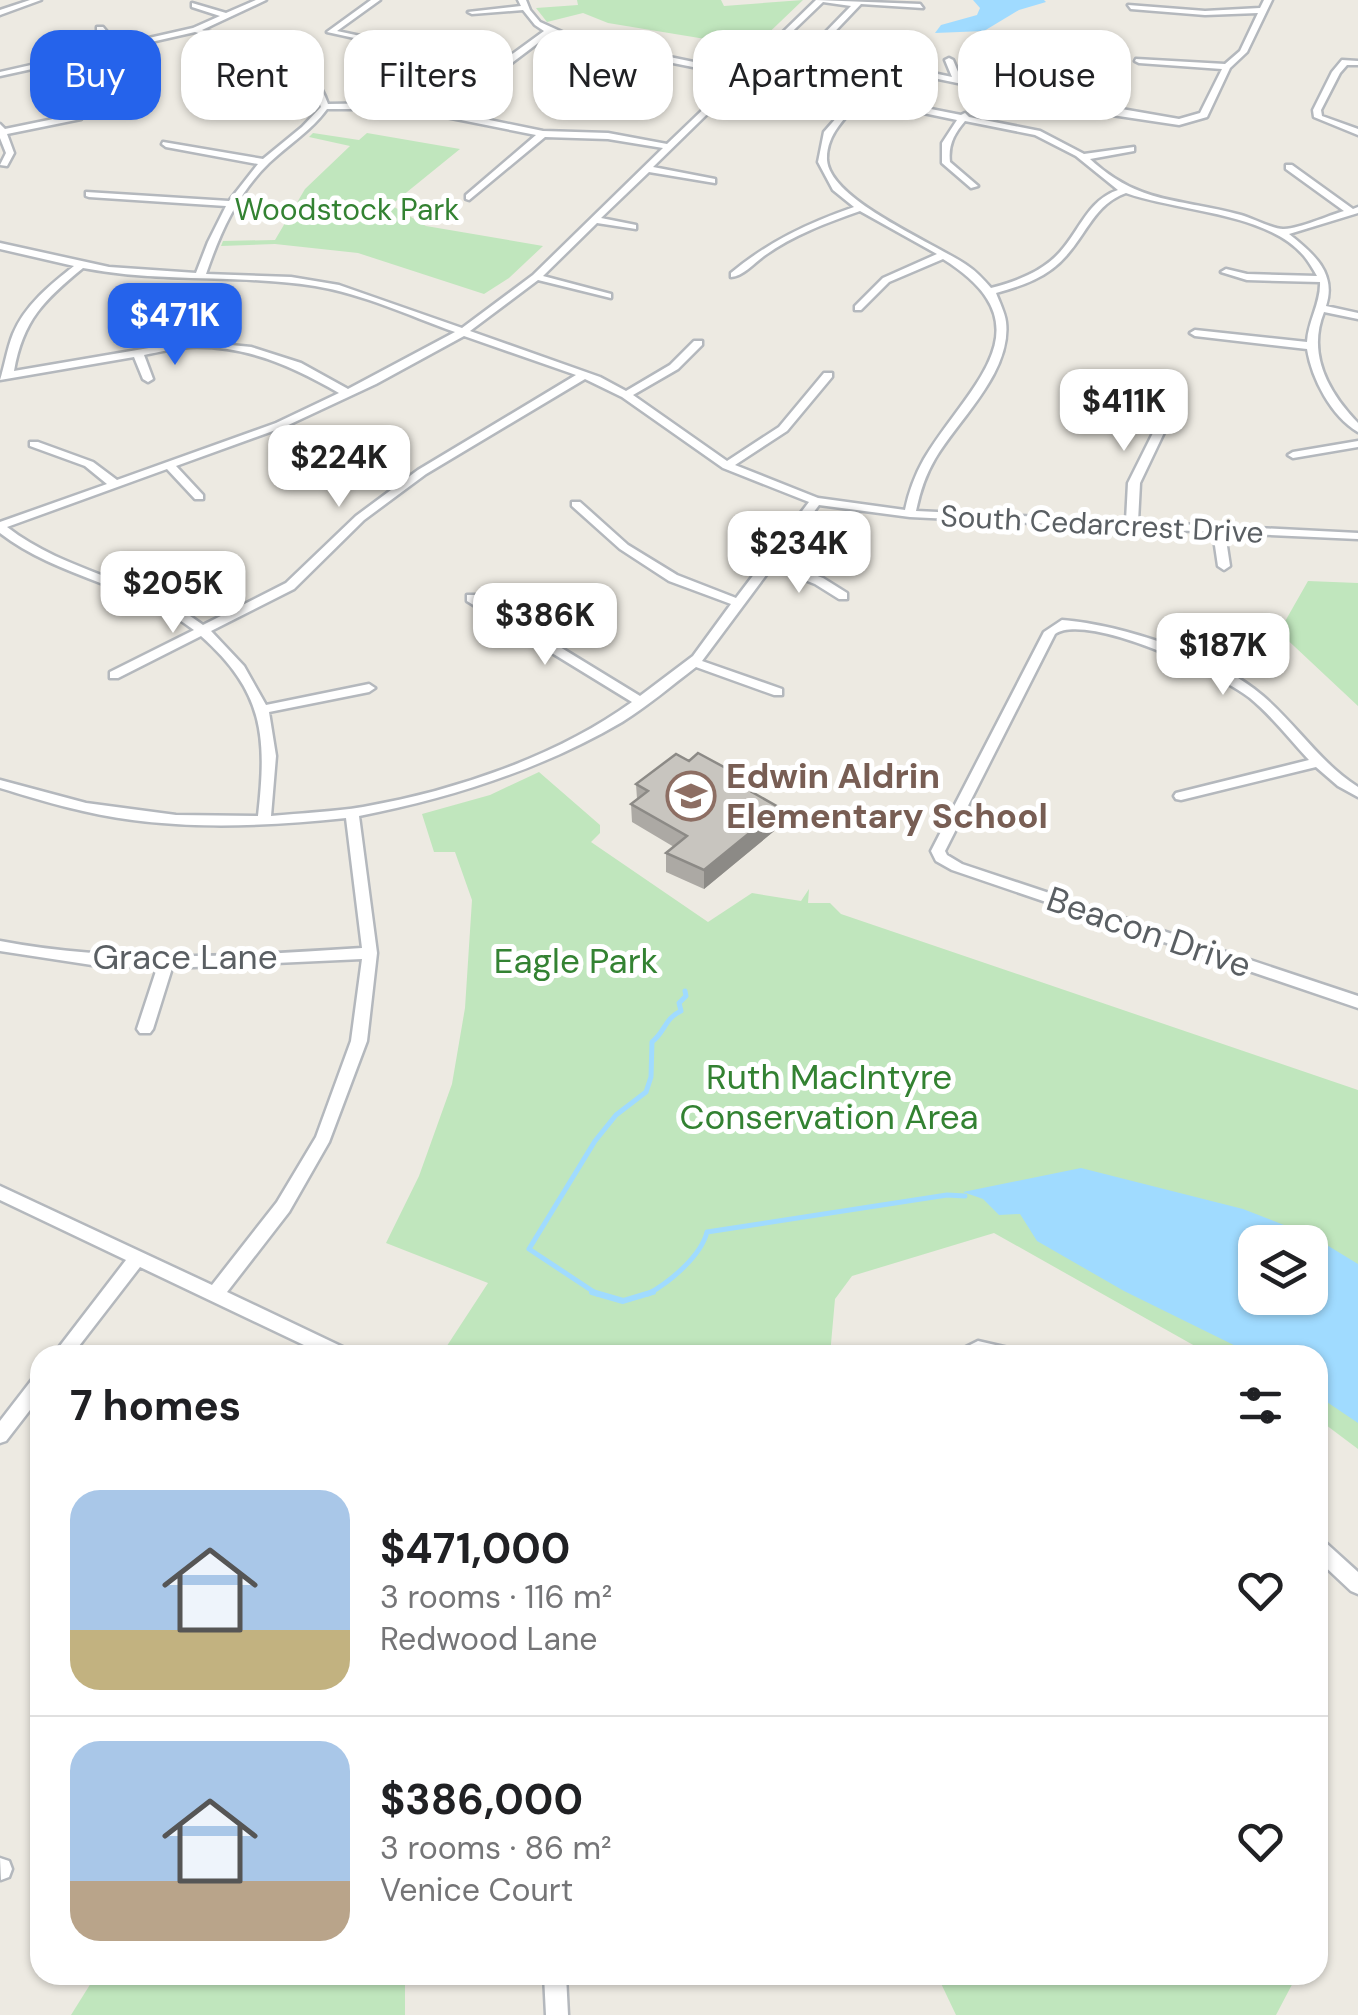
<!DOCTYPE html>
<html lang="en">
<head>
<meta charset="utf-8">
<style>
	:root { --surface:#fff; --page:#f6f6f6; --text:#202124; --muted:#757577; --line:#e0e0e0; --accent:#2563eb }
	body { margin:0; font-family:"DM Sans",sans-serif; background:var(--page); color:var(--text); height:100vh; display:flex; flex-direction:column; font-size:38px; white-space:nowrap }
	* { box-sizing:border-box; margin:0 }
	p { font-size:32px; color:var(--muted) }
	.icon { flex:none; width:55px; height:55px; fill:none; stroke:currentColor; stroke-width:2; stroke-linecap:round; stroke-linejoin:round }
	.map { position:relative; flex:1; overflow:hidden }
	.side { position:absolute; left:30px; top:1345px; width:1298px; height:640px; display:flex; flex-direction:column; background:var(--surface); border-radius:30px; box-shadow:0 2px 8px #0004 }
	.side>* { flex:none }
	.hud { position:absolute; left:30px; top:30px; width:1300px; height:90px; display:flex; gap:20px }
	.fabs { position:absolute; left:1238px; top:1225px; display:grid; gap:20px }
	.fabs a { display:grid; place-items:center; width:90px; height:90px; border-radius:20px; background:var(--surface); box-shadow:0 2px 8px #0004; font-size:50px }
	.price { position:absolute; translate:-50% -85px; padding:0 22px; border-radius:20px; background:#fff; color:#222; font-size:32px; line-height:65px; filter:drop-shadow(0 2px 5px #0008) }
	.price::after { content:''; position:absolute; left:50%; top:60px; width:30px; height:22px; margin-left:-15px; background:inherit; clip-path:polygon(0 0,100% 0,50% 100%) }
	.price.current { background:var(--accent); color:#fff }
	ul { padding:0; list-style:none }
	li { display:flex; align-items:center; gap:30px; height:250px; padding:0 40px }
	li+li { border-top:2px solid var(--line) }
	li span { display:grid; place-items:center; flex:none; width:280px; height:200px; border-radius:30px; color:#555 }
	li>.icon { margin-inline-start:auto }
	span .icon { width:120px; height:120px; fill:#fffc; stroke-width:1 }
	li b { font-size:42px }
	h2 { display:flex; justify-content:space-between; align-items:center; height:120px; padding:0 40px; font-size:42px }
	.chip { padding:0 35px; border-radius:30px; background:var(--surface); box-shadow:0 2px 8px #0004; font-size:35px; line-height:90px }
	.chip.current { background:var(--accent); color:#fff }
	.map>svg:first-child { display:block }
	.green { fill:#c0e6bd; fill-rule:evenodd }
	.water { fill:#a0dbff; fill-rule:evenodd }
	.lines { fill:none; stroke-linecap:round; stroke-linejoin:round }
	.stream-far1 { stroke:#a0dbff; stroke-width:5 }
	.stream { stroke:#a0dbff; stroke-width:6 }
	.minor-casing { stroke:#b4b8bd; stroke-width:5 }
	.minor { fill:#fff; fill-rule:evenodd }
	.wall { fill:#aca9a4 }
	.shaded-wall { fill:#8c8a86 }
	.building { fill:#c8c5bf; stroke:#8c8a86; stroke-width:2.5 }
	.labels { text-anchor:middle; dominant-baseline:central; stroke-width:10; stroke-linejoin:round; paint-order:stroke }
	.far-park-label { font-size:30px; fill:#338232; stroke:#fff }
	.far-street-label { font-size:30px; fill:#5a5f63; stroke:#fff }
	.education-label { font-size:35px; font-weight:bold; fill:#785e54; stroke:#fff; text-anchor:start }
	.street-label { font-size:35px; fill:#5a5f63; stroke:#fff }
	.park-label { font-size:35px; fill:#338232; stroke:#fff }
</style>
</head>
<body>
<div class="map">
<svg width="1358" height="2015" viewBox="0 0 1358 2015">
	<rect width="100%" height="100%" fill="#edeae2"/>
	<!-- green -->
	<path class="green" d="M577,0H721L724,6L803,0L754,47L608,23L583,13L547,22L536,8L578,5Z
		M313,133L359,140L367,133L460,149L391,205L426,226L543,246L509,278L484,294L358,253L275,244L221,246L223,241L275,240L305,189L350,146L309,137Z
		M1308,581L1358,583V706L1279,632Z
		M539,772L600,825V833L591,842L708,922L752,893L801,901L809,889L808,903H830L841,914L1358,1090V1449L1318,1419V1355H1211L994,1233L852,1276L835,1299L830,1355H441L488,1283L386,1243L419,1176L452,1084L465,1008L472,900L455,852H434L422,814L490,795ZM1255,1242H1310V1298H1255Z
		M96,1975H405V2015H71Z
		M937,1975H1297L1276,2015H956Z"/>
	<!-- water -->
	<path class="water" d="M973,0H1044L1046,2L1019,10L984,31L935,33L941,25L977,15L980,8Z
		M1081,1168L1243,1209L1312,1236L1358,1264V1423L1318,1396V1355H1254L1124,1291L1037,1241L1020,1214L999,1215L983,1199L963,1192ZM1310,1242V1298H1255V1242Z"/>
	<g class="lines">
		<!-- stream-far1 -->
		<path class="stream-far1" d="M597,1294L529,1249L595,1141L616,1115L646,1092L651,1077L652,1042C665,1032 665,1018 681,1011L679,1003L686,996L685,991
			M648,1294C670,1282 701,1256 707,1232L947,1195L965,1196"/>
		<!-- stream -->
		<path class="stream" d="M592,1292L623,1301L653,1292"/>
		<!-- minor casing -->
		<g class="minor-casing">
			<path id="minor" d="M30,0H41L0,15V10Z
				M256,0H266L202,30C255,45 309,49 328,104L392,103L436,109L543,131L608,133L667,144L738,76L638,56L596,92H593V88L631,54L577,44L550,34L509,65L491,68L327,32L371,0H380L337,31L491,64L503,61L544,31L535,25L523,10L472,14L468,12L521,6L518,0H526L530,10L540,22L573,37L742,72L816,0L920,4L923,8L861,4L821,46L823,50L952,77L945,60L949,58L953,60L961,79L1040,95L1061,70L1058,44L1100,48L1104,50L1103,52L1065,49L1069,70L1047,96L1179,119L1200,113L1222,69L1139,63L1135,61L1136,59L1225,64L1240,51L1258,13L1205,15L1131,9L1128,5L1205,11L1260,8L1264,0H1272L1247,52L1230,68L1207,117L1179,125L1112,115L817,54L814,44L851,6L823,2L749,73L961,115L965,113L969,117L1040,131L1084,154L1134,147V151L1090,159C1140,205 1179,198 1241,215C1252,218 1275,230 1284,229C1301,228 1327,216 1344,211L1286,169V165H1292L1353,209L1358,207V213L1289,234C1313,253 1337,273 1326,306L1358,313V319L1324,312C1307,354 1328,392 1358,423V432C1331,416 1312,379 1307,349L1195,336L1190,333L1195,330L1307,342C1308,321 1321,303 1320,282L1247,280L1221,272L1226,269L1247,274L1317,276C1313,269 1309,262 1304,256C1267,212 1179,212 1126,193C1095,204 1087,233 1066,256C1048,277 1022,286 996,293C999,301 1005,313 1006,322C1012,372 958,420 935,459C925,476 920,492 916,511L1126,521L1128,483L1170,399L1175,396L1180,399L1140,483L1138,522L1358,533V539L1225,533L1230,566L1224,570L1218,566L1213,532L910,517L819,505L777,561L823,578L847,593V599H839L815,584L772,567L702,661L782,689V695H774L696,667C671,686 648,706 622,722C540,770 451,798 359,816L377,953L367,1041L329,1142L289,1212L227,1292L349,1350L352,1355H325L140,1267L72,1355H53L126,1260L0,1200V1186L212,1285L277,1202L316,1137L351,1041L362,959L172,968L153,1029L150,1033H140L137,1029L157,968L92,965L0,951V941C122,964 239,956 362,948L346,818C259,827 169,831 83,811C55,805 27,796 0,788V780L86,803L176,815L258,816C267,736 264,692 201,636L118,678H110V672L194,630C135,585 58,578 0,533V522L107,484L85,466L30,446V442H38L93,462L117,480L276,423L339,393C292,366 246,345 190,347C175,348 159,352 144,355L153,379L148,382L143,379L134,357L0,380C4,368 7,349 13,334C25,305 50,285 74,266L0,249V243L109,267L196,273L208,242L226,206L89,197L86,196V192L229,201L258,164L166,147L162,144L163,142L263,159L302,127L321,107L315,91L232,100L231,98L235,96L313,86L304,74L289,63L271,54L195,32L81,58L117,76L146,75V79H143L113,81L73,60L0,76V72L111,47L97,31V27H103L118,45L193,28L220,16L192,7V3L226,13ZM745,77L853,99L824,132L818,162L833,190L854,207C808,223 768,242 731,273V277C743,276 753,264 764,256C793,235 826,223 860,211L937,254L883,278L855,306V310H861L889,282L943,259C1052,327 968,385 924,459C915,475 909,491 905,510L818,498L735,465L787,431L832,377V373H824L779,427L727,461L633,395L678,369L702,345V341H694L670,365L626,391L600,377L470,331L538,280L611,298V294L543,276L597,223L636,229V225L601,218L649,172L715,183V179L653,167ZM861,100L957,120L942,143V163L971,188L978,186L950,162C948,145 954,134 965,121L1035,135L1076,156L1118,190C1088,200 1080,230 1060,252C1042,272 1017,281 991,288C984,280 977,272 968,266C937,244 830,201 827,160C826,135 845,118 861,100ZM327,109H392L436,115L536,135L466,195V199L469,200L545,137L608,139L663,148L533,275L462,328L339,285L291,277L206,274C220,233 237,194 269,163C288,145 311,131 327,109ZM83,268C160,283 238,274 315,286C363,294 410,316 455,332L348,389L301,363L251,347L190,341L14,371C23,320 44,300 83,268ZM464,336L576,375L418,470L356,516L286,583L203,625C144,580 66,573 7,527L167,469L195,499H203V495L176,466L284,427L376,384ZM585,379L622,397L723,468L809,502L736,598L677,575L628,545L580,502H572V506L620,549L669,581L731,604L693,656L640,696L475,595H467V601L632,702C556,757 454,791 363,807C333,812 301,813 271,816L276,756L269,712L369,692L375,688L369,684L266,705L244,666L211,631L294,589L364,520L426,474Z
				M1342,60L1358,61V65H1347L1340,73L1321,110L1322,116L1358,129V135L1314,117L1313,110L1332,72Z
				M78,114L81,115V119L7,134L14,153L7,166L0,165L6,153L0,138V124L5,129Z
				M1358,441V447L1293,458L1288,455L1293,452Z
				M1062,620C1123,625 1217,656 1263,696C1297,725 1320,763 1358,787V797L1338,786L1316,767L1181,800L1176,799L1174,796L1176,793L1309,760C1290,740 1272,716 1250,698C1219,674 1088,612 1055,634L945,851L947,855L962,864L1358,996V1008L952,870L936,861L931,851L1044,632Z
				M978,1341L1017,1350L1020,1355H957L960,1350Z
				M40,1375V1397L6,1441L0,1443V1421L34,1377Z
				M1318,1539L1325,1542L1358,1572V1594L1351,1591L1318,1560Z
				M0,1858L9,1861L12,1869L9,1877L1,1880Z
				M544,1975H566L568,2015H546Z"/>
		</g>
		<!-- minor -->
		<use href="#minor" class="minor"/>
	</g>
	<!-- wall -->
	<path class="wall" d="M636,784L758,796L779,827L704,889L666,872V853L674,847L632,822L631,804L637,799Z"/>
	<!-- shaded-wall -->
	<path class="shaded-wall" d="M780,808L779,827L704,889V870Z"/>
	<!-- building -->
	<path class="building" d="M698,753L759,786L752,792L780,808L704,870L666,853L687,836L631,804L648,791L636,784L676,754L689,761Z"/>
	<!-- icons -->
	<defs>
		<g id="school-ring" transform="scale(2.5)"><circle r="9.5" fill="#fff" stroke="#8d6e63" stroke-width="1.5"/><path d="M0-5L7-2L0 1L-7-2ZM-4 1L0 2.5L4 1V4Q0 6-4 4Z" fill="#8d6e63"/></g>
	</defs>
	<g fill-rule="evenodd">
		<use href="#school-ring" x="691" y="796"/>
	</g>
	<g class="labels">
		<!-- far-park labels -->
		<g class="far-park-label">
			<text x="347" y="209">Woodstock Park</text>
		</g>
		<!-- far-street labels -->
		<g class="far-street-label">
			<text transform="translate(1102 524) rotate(3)">South Cedarcrest Drive</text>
		</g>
		<!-- education labels -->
		<g class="education-label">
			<text x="726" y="776">Edwin Aldrin<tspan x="726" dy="40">Elementary School</tspan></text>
		</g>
		<!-- street labels -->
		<g class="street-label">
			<text transform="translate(1149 932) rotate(19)">Beacon Drive</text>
			<text x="185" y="957">Grace Lane</text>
		</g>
		<!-- park labels -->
		<g class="park-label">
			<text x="576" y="961">Eagle Park</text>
			<text x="829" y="1077">Ruth MacIntyre<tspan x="829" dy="40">Conservation Area</tspan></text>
		</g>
	</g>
</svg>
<div class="fabs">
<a><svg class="icon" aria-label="layers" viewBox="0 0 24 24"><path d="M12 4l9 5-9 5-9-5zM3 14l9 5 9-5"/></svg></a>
</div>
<b class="price current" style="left:175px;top:368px">$471K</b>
<b class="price" style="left:1124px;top:454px">$411K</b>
<b class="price" style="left:339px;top:510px">$224K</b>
<b class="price" style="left:799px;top:596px">$234K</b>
<b class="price" style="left:173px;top:636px">$205K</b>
<b class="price" style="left:545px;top:668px">$386K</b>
<b class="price" style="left:1223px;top:698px">$187K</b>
<div class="hud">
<a class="chip current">Buy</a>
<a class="chip">Rent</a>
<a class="chip">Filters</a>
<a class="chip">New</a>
<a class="chip">Apartment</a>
<a class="chip">House</a>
</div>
<section class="side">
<h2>7 homes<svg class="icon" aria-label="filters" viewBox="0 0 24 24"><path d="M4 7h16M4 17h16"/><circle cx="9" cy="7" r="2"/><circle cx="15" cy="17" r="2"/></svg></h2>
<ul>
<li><span style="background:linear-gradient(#a9c7e8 70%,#c2b280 0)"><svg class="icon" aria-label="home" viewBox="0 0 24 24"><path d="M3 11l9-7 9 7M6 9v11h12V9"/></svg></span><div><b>$471,000</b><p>3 rooms · 116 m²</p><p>Redwood Lane</p></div><svg class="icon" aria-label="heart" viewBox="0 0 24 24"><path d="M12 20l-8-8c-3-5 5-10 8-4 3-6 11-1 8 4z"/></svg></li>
<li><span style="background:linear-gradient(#a9c7e8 70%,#b9a48a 0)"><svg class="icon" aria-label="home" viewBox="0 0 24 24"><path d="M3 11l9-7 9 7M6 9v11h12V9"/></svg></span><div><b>$386,000</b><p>3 rooms · 86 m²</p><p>Venice Court</p></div><svg class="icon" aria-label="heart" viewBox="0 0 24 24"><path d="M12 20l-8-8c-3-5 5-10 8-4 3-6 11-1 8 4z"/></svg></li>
</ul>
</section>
</div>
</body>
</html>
